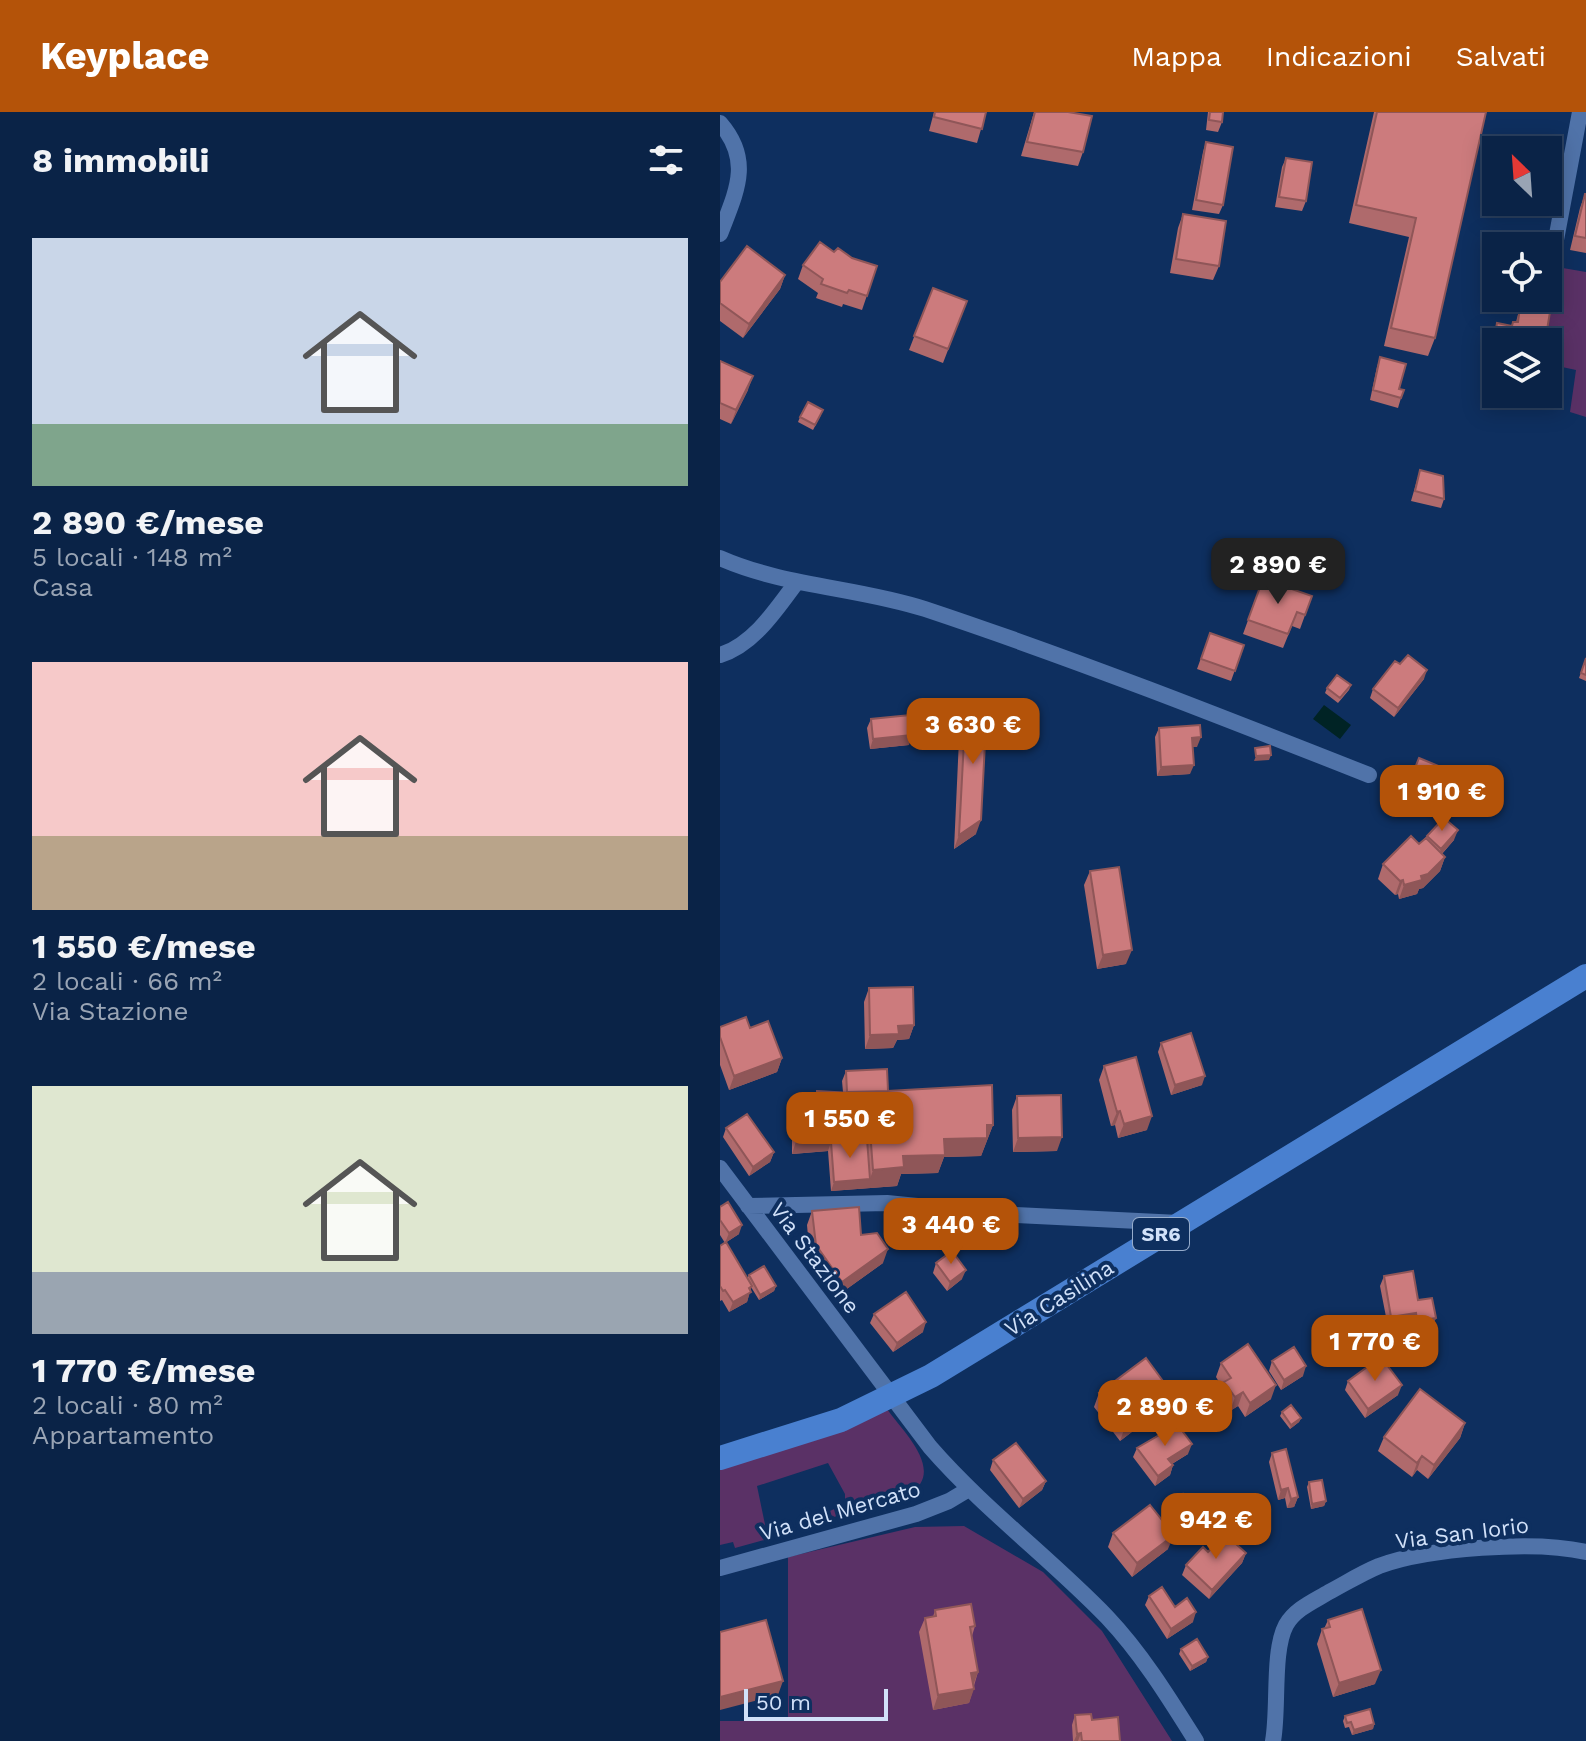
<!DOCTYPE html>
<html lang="it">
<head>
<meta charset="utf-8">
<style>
	:root { --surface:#0a2347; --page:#182f52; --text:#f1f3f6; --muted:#99a4b4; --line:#2a4060; --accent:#b45309 }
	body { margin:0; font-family:"Work Sans",sans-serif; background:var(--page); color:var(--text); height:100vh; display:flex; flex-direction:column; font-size:30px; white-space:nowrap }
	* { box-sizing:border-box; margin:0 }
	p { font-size:26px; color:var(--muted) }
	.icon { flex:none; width:44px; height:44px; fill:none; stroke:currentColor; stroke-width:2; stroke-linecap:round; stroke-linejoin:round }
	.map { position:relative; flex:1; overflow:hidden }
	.panel { display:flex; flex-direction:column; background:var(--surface); width:720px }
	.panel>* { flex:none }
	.needle { width:52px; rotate:335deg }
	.buttons { position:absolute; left:762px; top:24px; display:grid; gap:16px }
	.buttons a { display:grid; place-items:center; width:80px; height:80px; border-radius:0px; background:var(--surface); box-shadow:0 4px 20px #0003,0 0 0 2px var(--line); font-size:40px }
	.scale { position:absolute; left:24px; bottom:20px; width:144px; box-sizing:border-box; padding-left:8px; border:4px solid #d1e1f9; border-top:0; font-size:22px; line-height:28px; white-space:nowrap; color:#d1e1f9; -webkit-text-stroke:6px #0e2f5f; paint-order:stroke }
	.price { position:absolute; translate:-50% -68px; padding:0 18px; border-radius:16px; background:var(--accent); color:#fff; font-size:26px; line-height:52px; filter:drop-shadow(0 2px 4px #0008) }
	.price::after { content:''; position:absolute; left:50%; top:48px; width:24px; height:18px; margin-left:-12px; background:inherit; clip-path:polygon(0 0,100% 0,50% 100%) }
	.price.on { background:#222; color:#fff }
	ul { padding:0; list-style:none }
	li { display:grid; align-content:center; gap:16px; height:424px; padding:0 32px }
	li span { display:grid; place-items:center; height:248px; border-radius:0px; color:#555 }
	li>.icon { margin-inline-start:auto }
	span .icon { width:144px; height:144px; fill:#fffc; stroke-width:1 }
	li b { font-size:34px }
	h2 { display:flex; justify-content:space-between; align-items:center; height:96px; padding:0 32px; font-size:34px }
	header { display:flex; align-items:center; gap:48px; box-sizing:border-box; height:112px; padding:0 40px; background:var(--accent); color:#fff }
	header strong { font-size:38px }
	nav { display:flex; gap:44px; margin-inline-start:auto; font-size:28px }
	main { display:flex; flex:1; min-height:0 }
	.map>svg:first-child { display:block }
	.green { fill:#5a3166 }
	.water { fill:#002325 }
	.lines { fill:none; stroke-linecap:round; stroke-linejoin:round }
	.minor { stroke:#5073a9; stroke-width:16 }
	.primary { stroke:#4980d0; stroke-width:24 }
	.wall { fill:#af6a6c }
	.shaded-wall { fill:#8f5658 }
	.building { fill:#cc7b7d; stroke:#8f5658; stroke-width:2 }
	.labels { text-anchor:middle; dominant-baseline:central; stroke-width:8; stroke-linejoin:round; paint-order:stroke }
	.shield { fill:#0e2f5f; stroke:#96accb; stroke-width:2 }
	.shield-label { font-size:20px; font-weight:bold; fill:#d1e1f9 }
	.street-label { font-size:22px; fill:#d1e1f9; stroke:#0e2f5f }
</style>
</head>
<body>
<header>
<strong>Keyplace</strong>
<nav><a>Mappa</a><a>Indicazioni</a><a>Salvati</a></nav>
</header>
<main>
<section class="panel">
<h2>8 immobili<svg class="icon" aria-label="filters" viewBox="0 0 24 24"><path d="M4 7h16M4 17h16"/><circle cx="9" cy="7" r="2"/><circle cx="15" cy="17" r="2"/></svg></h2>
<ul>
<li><span style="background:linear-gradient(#c9d6e8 75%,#7fa58c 0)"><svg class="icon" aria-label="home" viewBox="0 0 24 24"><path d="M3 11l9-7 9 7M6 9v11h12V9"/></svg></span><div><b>2 890 €/mese</b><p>5 locali · 148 m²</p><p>Casa</p></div></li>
<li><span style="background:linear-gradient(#f6c9c9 70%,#b9a48a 0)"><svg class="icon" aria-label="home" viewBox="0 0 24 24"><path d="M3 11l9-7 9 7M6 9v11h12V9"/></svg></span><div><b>1 550 €/mese</b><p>2 locali · 66 m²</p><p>Via Stazione</p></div></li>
<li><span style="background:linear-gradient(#dfe7d0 75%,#9aa5b1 0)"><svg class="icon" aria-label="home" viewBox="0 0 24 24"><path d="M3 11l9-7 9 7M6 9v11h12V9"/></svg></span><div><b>1 770 €/mese</b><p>2 locali · 80 m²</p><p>Appartamento</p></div></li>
</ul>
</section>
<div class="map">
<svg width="866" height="1629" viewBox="0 0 866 1629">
	<rect width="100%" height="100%" fill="#0e2f5f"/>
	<!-- green -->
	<path class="green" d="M837,155L866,160V305L850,300L856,258L828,252V230H823L826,187L832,188Z
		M167,1297C184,1321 227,1360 188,1383L97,1410V1405L125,1392V1382L108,1351L37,1374L48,1427L15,1436L13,1430L0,1433V1352Z
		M244,1414L323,1460L382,1519L452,1629H0V1609H68V1445L195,1415Z"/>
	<!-- water -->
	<path class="water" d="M604,593L631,613L620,627L593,607Z"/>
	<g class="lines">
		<!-- minor -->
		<path class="minor" d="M0,11C33,49 16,80 0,122
			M829,165L860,0
			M0,446C66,475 137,475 205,497C355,547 502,605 649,663
			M0,543C33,533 56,498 76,471
			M0,1056L210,1335C264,1397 330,1446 387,1505C422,1542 449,1586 476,1629
			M28,1094L167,1091L278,1102L459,1111
			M0,1456L196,1402L229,1389L249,1377
			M553,1629C559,1597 552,1539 566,1513C575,1497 594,1489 609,1480C626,1471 642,1461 659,1454C707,1436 816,1428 866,1440"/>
		<!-- primary -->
		<path class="primary" d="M0,1346L121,1308L211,1264L866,864"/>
	</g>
	<!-- wall -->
	<path class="wall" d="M214,0H266L257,31L209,19Z
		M314,0L363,40L358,54L301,44Z
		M488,0H503L502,10L498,20L486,18Z
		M654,0H766L715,226L708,244L664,234L689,125L629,111Z
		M486,30L503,93L499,102L472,98L483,40Z
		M566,46L586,89L582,99L555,95L562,55Z
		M865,82H866V141L850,138L860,96Z
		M463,102L499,154L493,168L450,161L458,116Z
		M114,140L157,154L142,198L123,192L122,195L96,186L98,181L78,167L83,153Z
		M65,163L60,177L23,226L0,209V170Z
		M213,176L247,189L223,251L189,238Z
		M800,195L825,230H776V251L768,250L773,221L777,211L792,214L793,210H796Z
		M660,245L679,277L681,286L678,296L650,288L657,255Z
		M0,249L28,278L11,312L0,307Z
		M101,303L93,318L78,310L80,305Z
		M700,358L724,387L721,396L691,389Z
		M543,467L592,484L580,517L572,514L563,536L523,522Z
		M490,521L524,533L511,569L477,557Z
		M866,546V569L859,566Z
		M704,567L674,605L650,586L653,577Z
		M631,573L629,578L618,591L605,581L607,576Z
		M246,591L256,722L234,737L240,605Z
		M151,607L189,633L150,637L147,616Z
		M439,616L477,635H472L470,662L437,664L435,625Z
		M721,655L714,674L691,666L693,661Z
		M707,724L734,728L722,742L725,745L720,759L703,776L699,777L697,782L679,787L678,782L675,783L658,767L663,752L699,732Z
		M370,759L406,852L377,857L364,773Z
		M149,876L194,913L189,927L177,928L173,936L145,937L144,890Z
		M0,915L62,946L57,960L9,978L0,953Z
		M441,931L482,973L451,983L438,940Z
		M384,954L427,1018L398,1026L395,1013L391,1014L379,968Z
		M126,959L168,978L273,1013L261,1044L224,1045L218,1061L181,1062L177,1074L111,1079L108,1039L72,1042V997L75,987L93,988L97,979L123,980L122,969Z
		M297,984L337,1039L293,1040L292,998Z
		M6,1016L54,1040L50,1050L29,1064L3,1025Z
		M0,1095L19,1122L5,1131L0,1123Z
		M92,1099L141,1123L163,1151L117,1184L90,1147L87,1113Z
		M193,1102L235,1116L232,1126L192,1131L189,1111Z
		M0,1134L27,1167L29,1163L56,1174L54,1179L39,1188L31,1175L27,1190L9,1200L2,1188L0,1189Z
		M216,1151L242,1167L227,1179L213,1161Z
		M664,1164L698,1188L716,1206L712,1215L694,1219L692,1210L668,1215L660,1174Z
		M154,1202L203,1220L173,1240L150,1211Z
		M552,1249L583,1264L561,1278L549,1259Z
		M501,1251L551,1287L525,1305L518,1294L510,1299L499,1284L502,1275L496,1265Z
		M628,1269L678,1283L645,1306L625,1278Z
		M379,1281L446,1294L400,1329L374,1295Z
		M562,1300L581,1306L579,1310L570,1317L560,1304Z
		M745,1311L740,1326L708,1367L697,1358L692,1365L658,1339L664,1325Z
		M439,1320L468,1342L452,1352L453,1353L450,1363L435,1374L413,1345L417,1336L438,1323Z
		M552,1341L578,1385L574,1395L567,1396L565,1386L558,1388L549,1350Z
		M273,1348L326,1369L322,1378L299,1396L270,1358Z
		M589,1370L606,1389L604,1394L591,1397L587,1375Z
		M449,1394L474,1410L459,1421L445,1404Z
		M393,1421L448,1437L412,1465L388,1435Z
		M488,1440L526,1441L522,1451L489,1487L462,1463L466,1453Z
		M429,1484L455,1495L473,1510L447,1527L425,1493Z
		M215,1498L255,1514L252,1524L258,1560L249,1591L213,1598L199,1520L205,1506L213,1505Z
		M608,1508L655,1572L613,1585L597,1532L602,1517H604Z
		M461,1537L488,1545L486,1550L470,1559L459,1542Z
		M355,1603L372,1608L400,1629H353L352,1613Z
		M625,1604L654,1612L653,1617L632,1623L629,1615L625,1616L623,1609Z"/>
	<!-- shaded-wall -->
	<path class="shaded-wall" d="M65,163L60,177L23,226L29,212Z
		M33,264L28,278L11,312L16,298Z
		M707,558L704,567L674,605L678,596Z
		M192,623L189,633L150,637L153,627Z
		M481,625L477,635H468L472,626Z
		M551,643L549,648L534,649L536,644Z
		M474,653L470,662L437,664L441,655Z
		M261,708L256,722L234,737L239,723Z
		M738,718L734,728L717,747L721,737Z
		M725,745L720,759L703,776L699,777L697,782L679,787L684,773L701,764Z
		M683,768L678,782L675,783L680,769Z
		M412,838L406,852L377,857L383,843Z
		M194,913L189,927L177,928L173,936L145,937L150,923L178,914Z
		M62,946L57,960L9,978L14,964Z
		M485,964L482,973L451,983L455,973Z
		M400,999L395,1013L391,1014L397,1000Z
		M432,1004L427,1018L398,1026L404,1012Z
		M267,1013H273L261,1044L224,1045L218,1061L181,1062L177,1074L111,1079L114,1070L150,1067L153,1058L183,1044L224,1027Z
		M150,1018L143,1037L111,1030L108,1039L72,1042L78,1023Z
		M342,1025L337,1039L293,1040L298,1026Z
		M54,1040L50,1050L29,1064L33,1055Z
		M22,1113L19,1122L5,1131L9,1121Z
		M235,1116L232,1126L192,1131L196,1122Z
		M168,1137L163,1151L117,1184L122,1170Z
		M246,1158L242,1167L227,1179L230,1170Z
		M32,1174L27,1190L9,1200L13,1190Z
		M56,1174L54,1179L39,1188L40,1183Z
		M696,1201L692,1210L668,1215L671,1205Z
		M716,1206L712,1215L694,1219L697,1209Z
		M206,1210L203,1220L173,1240L177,1231Z
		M586,1254L583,1264L561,1278L564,1268Z
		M556,1273L551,1287L525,1305L530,1291Z
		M682,1273L678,1283L645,1306L648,1297Z
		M451,1280L446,1294L400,1329L405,1315Z
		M523,1280L518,1294L510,1299L515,1285Z
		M581,1306L579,1310L570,1317L571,1313Z
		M745,1311L740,1326L708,1367L714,1353Z
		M472,1332L468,1342L445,1356L448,1347Z
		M702,1344L697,1358L692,1365L697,1351Z
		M453,1353L450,1363L435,1374L438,1364Z
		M326,1369L322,1378L299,1396L303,1387Z
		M568,1376L565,1386L558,1388L561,1378Z
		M578,1385L574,1395L567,1396L571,1387Z
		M606,1389L604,1394L591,1397L592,1392Z
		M477,1400L474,1410L459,1421L462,1412Z
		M454,1423L448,1437L412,1465L417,1451Z
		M526,1441L522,1451L489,1487L492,1478Z
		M476,1500L473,1510L447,1527L451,1517Z
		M488,1545L486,1550L470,1559L472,1554Z
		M661,1558L655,1572L613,1585L619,1571Z
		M258,1560L253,1574L251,1561Z
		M63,1569L58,1583L0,1598V1585Z
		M254,1577L249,1591L213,1598L218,1583Z
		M654,1612L653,1617L632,1623L634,1618Z
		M361,1621L358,1629H354L357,1622Z"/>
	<!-- building -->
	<path class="building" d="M215,0H266L262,17L214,5Z
		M315,0H348L372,4L363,40L307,30Z
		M490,0H503L502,10L489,8Z
		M657,0H766L715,226L671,216L696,106L636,93Z
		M486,30L513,35L503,93L476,88Z
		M566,46L592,50L586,89L559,85Z
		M865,82H866V126L855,124Z
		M463,102L506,109L499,154L456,147Z
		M100,130L114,140L118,136L132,146L157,154L147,184L129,178L127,181L101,172L103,167L83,153Z
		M27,134L65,163L29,212L0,191V170Z
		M828,138L831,139L828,157Z
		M213,176L247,189L228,237L194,224Z
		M800,195L830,200L825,230H815L790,226V230H776V241L772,240L777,211L792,214L793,210H798Z
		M660,245L686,252L679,277L684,278L681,286L653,278Z
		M0,249L33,264L16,298L0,291Z
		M88,290L103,298L95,313L80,305Z
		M700,358L723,364L724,387L695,379Z
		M543,467L592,484L585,503L577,500L568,522L528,508Z
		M490,521L524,533L515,559L481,547Z
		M688,543L707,558L678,596L653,577L675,549L680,552Z
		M866,546V563L861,561Z
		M617,563L631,573L620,586L607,576Z
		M246,591L267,592L261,708L239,723Z
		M190,603L192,623L153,627L151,607Z
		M480,613L481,625L472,626L474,653L441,655L439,616Z
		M550,634L551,643L536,644L535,636Z
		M699,646L721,655L716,669L693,661Z
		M724,706L738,718L721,737L707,724Z
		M691,724L699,732L706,726L725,745L708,762L701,764L702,768L684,773L683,768L680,769L663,752Z
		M399,755L412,838L383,843L370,759Z
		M193,875L194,913L178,914L179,922L150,923L149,876Z
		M26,905L30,916L48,909L62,946L14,964L0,925V915Z
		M471,921L485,964L455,973L441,931Z
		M416,945L432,1004L404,1012L400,999L397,1000L384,954Z
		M167,957L168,979L127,980L126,959Z
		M272,973L273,1013H267V1026L224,1027L225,1043L183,1044L184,1055L153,1058L150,1018L78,1023V1004L96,1005L97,979L132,981Z
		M341,983L342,1025L298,1026L297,984Z
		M75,987L93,988V1004H78L75,1013Z
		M27,1002L54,1040L33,1055L6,1016Z
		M147,1027L150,1067L114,1070L111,1030Z
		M8,1090L22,1113L9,1121L0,1108V1095Z
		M139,1095L141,1123L157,1121L168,1137L122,1170L96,1133L92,1099Z
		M233,1096L235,1116L196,1122L193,1102Z
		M6,1130L32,1174L29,1176L31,1180L13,1190L5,1178L3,1179L0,1174V1134Z
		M232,1139L246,1158L230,1170L216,1151Z
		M44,1154L56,1174L40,1183L29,1163Z
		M693,1159L698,1188L712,1186L716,1206L697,1209L696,1201L671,1205L664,1164Z
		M186,1180L206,1210L177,1231L154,1202Z
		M528,1232L556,1273L530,1291L523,1280L515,1285L504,1270L511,1266L501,1251Z
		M574,1235L586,1254L564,1268L552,1249Z
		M661,1245L682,1273L648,1297L628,1269Z
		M426,1246L451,1280L405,1315L379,1281Z
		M700,1277L745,1311L714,1353L702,1344L697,1351L664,1325Z
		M571,1293L581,1306L571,1313L562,1300Z
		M454,1308L472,1332L448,1347L453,1353L438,1364L417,1336L441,1322L439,1320Z
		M296,1331L326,1369L303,1387L273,1348Z
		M566,1337L578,1385L571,1387L568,1376L561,1378L552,1341Z
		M602,1368L606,1389L592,1392L589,1370Z
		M463,1382L477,1400L462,1412L449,1394Z
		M430,1393L454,1423L417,1451L393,1421Z
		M505,1422L526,1441L492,1478L466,1453L483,1435L488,1440Z
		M442,1475L455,1495L467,1486L476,1500L451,1517L429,1484Z
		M251,1492L255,1514L250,1515L258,1560L251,1561L254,1577L218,1583L205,1506L216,1504L215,1498Z
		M642,1497L661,1558L619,1571L602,1517L610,1515L608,1508Z
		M46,1508L63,1569L0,1585V1520Z
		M477,1527L488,1545L472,1554L461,1537Z
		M650,1597L654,1612L634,1618L631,1610L627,1611L625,1604Z
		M371,1602L372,1608L398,1605L400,1629H362L361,1621L357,1622L355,1603Z"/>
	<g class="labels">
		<!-- shield labels -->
		<rect class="shield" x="413" y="1106" width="56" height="32" rx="6"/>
		<g class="shield-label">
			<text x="441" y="1122">SR6</text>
		</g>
		<!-- street labels -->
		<g class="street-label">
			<text transform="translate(95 1146) rotate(53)">Via Stazione</text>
			<text transform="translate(339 1186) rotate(-32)">Via Casilina</text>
			<text transform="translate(120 1399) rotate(-16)">Via del Mercato</text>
			<text transform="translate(742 1421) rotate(-7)">Via San Iorio</text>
		</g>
	</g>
</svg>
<div class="buttons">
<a><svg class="needle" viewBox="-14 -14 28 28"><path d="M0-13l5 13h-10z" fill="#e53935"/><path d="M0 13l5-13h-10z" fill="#99a4b4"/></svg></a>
<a><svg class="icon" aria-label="locate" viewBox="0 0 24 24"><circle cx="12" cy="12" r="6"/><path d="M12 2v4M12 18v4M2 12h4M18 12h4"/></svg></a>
<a><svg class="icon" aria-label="layers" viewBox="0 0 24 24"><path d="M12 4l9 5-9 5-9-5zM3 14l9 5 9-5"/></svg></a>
</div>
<div class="scale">50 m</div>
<b class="price on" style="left:558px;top:494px">2 890 €</b>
<b class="price" style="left:253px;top:654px">3 630 €</b>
<b class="price" style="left:722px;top:721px">1 910 €</b>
<b class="price" style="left:130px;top:1048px">1 550 €</b>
<b class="price" style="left:231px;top:1154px">3 440 €</b>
<b class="price" style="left:655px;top:1271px">1 770 €</b>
<b class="price" style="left:445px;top:1336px">2 890 €</b>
<b class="price" style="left:496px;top:1449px">942 €</b>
</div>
</main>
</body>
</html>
